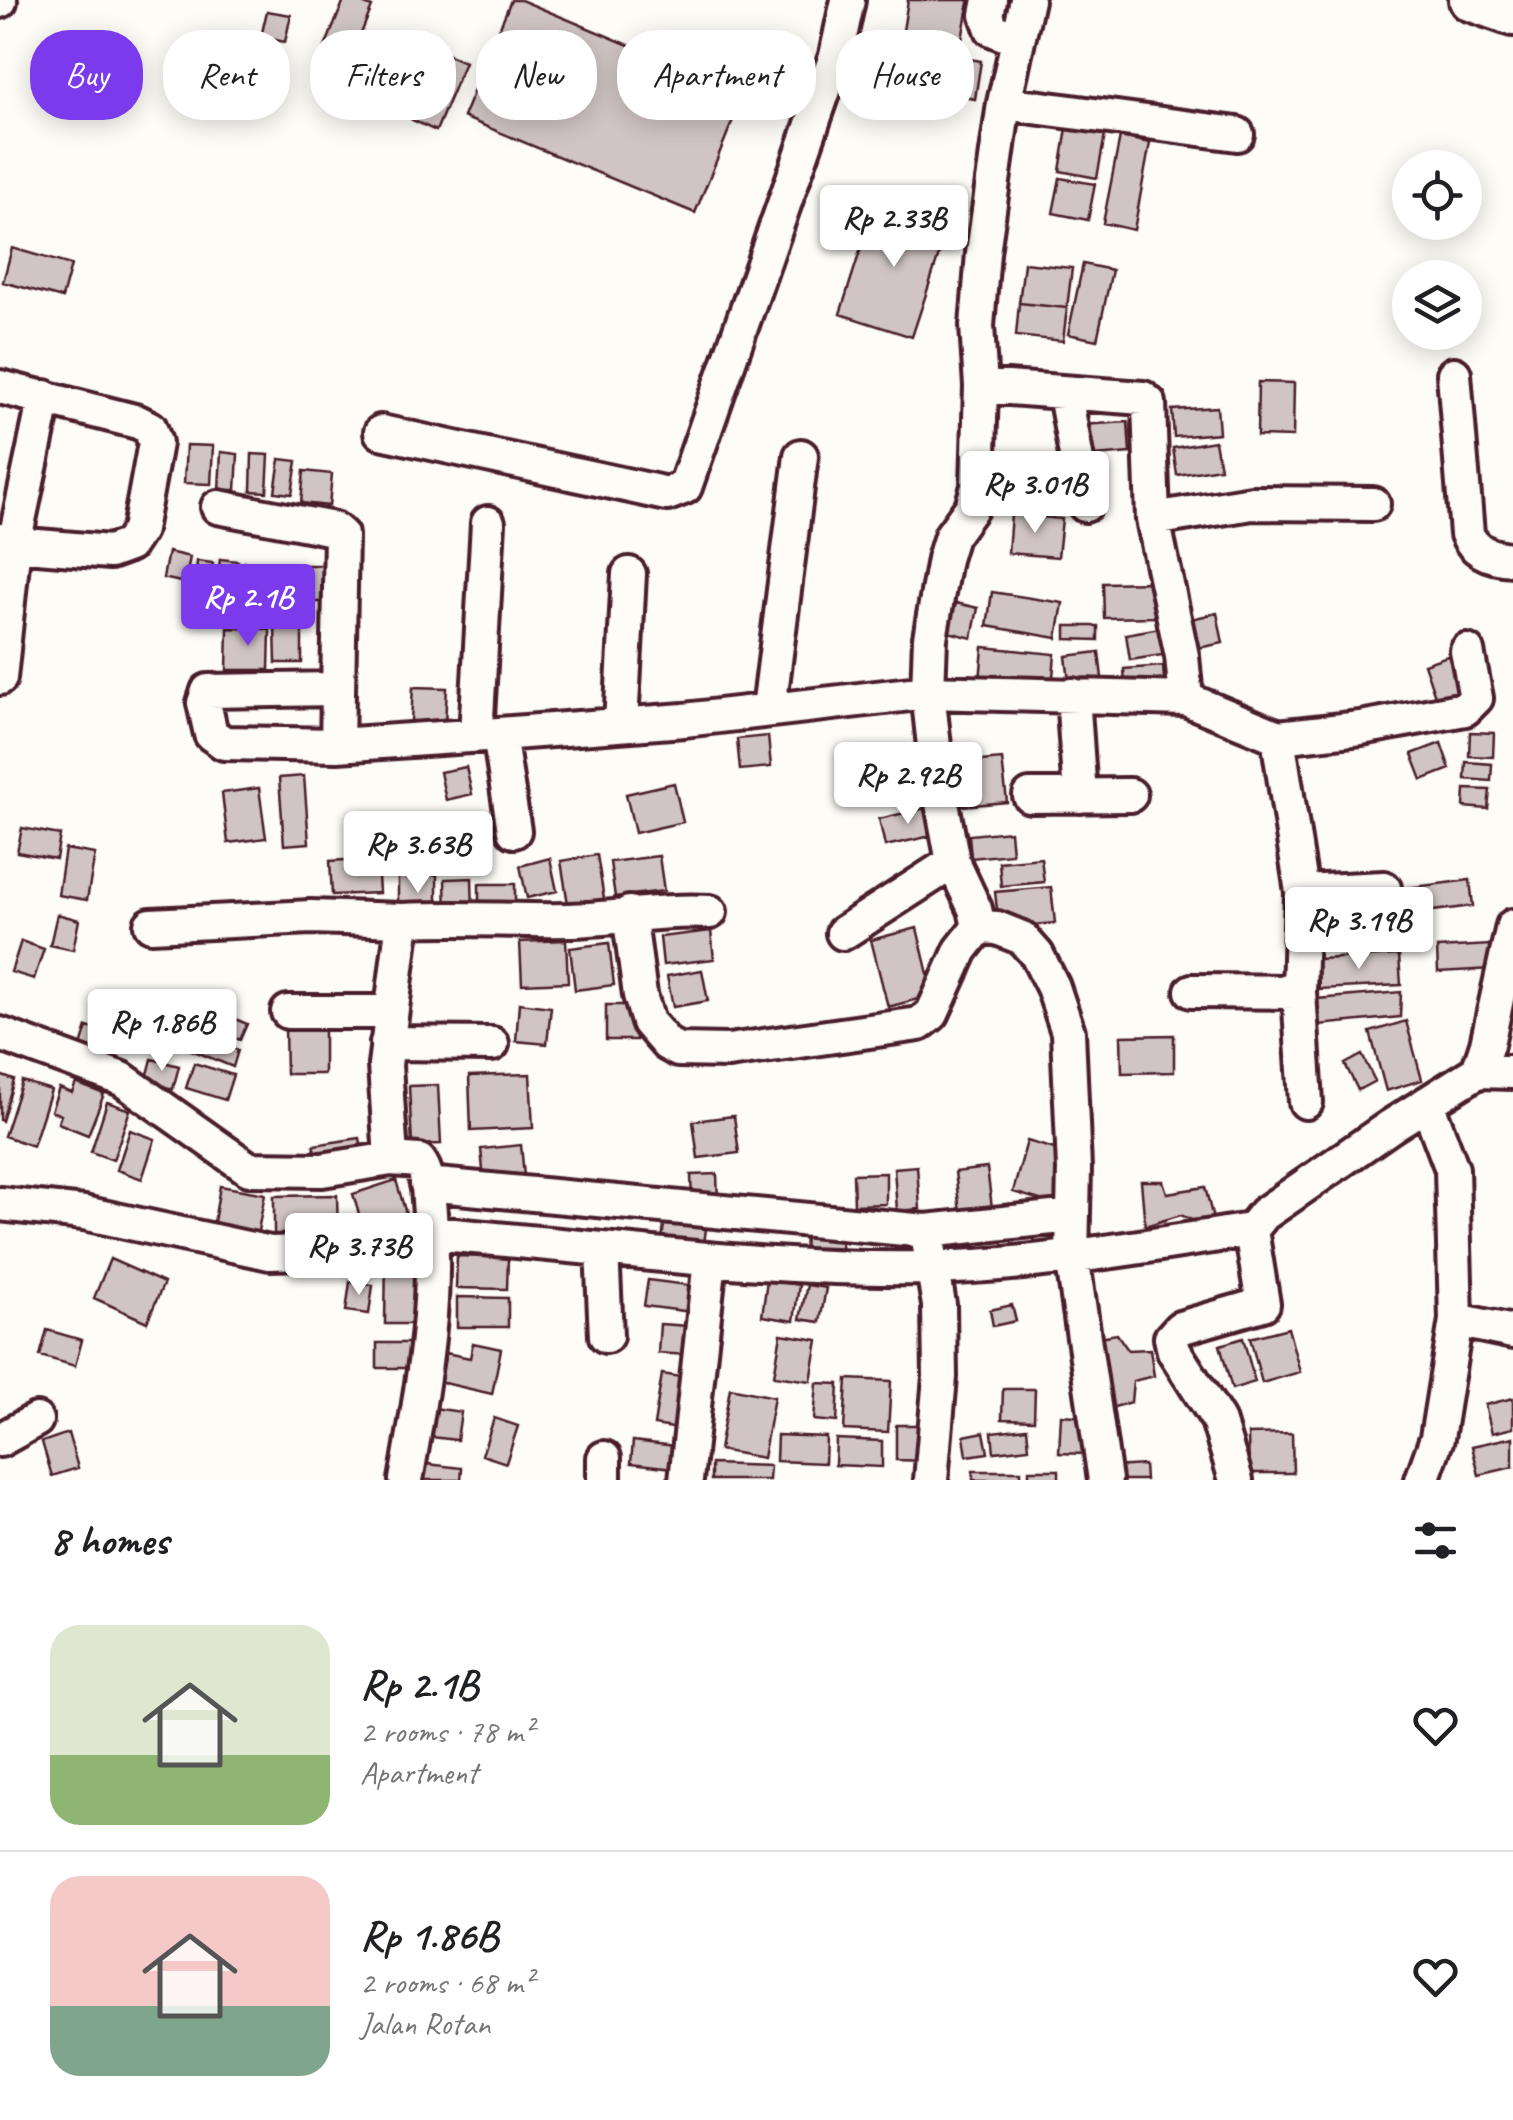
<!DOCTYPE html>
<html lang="en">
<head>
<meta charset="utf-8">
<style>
	:root { --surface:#fff; --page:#f2f2f2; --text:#202124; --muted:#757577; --line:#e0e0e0; --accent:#7c3aed }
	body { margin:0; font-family:Caveat,sans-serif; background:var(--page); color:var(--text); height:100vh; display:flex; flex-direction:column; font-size:38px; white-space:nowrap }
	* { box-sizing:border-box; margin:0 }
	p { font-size:32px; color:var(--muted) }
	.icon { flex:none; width:55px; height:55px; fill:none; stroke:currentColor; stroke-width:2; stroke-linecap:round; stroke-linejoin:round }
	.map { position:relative; height:1480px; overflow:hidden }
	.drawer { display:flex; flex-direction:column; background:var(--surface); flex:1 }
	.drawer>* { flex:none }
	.guide { position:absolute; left:30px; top:30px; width:1000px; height:90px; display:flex; gap:20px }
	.buttons { position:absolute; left:1392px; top:150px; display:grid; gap:20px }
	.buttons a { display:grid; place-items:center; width:90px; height:90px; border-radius:50%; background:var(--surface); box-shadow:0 5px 25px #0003; font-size:50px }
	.price { position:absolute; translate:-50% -85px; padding:0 22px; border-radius:10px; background:#fff; color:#222; font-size:32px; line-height:65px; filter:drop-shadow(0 2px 5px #0008) }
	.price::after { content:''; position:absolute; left:50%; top:60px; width:30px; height:22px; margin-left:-15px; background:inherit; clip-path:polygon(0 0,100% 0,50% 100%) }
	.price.selected { background:var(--accent); color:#fff }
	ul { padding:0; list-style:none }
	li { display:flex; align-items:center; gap:30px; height:250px; padding:0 50px }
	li+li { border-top:2px solid var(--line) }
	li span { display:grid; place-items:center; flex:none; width:280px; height:200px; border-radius:30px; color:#555 }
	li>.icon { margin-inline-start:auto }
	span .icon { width:120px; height:120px; fill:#fffc; stroke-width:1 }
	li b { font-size:42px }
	h2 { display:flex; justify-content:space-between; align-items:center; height:120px; padding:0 50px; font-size:42px }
	.tag { padding:0 35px; border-radius:40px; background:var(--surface); box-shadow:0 5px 25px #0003; font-size:35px; line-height:90px }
	.tag.selected { background:var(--accent); color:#fff }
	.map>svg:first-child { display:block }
	.building { fill:#d0c5c4; stroke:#4a1f2b; stroke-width:2.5 }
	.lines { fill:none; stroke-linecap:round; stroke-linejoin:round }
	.minor-casing { stroke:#4a1f2b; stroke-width:40 }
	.major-casing { stroke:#4a1f2b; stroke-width:48 }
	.minor { stroke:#fdfcf7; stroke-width:32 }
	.major { stroke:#fdfcf7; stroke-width:40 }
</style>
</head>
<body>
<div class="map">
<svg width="1513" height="1480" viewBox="0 0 1513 1480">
	<rect width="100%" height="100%" fill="#fdfcf7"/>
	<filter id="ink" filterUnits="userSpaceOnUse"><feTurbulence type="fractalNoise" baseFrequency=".01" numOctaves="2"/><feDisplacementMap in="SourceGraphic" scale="20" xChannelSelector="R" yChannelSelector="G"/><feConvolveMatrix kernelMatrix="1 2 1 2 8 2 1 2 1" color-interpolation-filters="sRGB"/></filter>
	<g filter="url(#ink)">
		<!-- building -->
		<path class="building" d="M344,0H355L372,7L343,77L317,67Z
			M511,0H521L744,93L695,213L463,117Z
			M908,0H969L959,57L981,61L975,99L894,85Z
			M267,11L291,15L285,42L261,37Z
			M418,44L437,52L409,118L389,110Z
			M442,52L465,62L436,131L412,120Z
			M1067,128L1105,135L1097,178L1060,171Z
			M1120,137L1150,143L1134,230L1103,223Z
			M1060,178L1095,184L1088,220L1053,213Z
			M875,204L948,227L912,337L840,314Z
			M12,248L71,265L62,298L3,282Z
			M1024,263L1072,268L1067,308L1019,303Z
			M1083,264L1112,270L1097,340L1068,334Z
			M1019,303L1067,308L1063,341L1016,336Z
			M1258,382L1294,383L1293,437L1257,436Z
			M1217,407L1219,433L1174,437L1172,410Z
			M1128,422L1130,453L1083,457L1081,425Z
			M1215,441L1220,468L1177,475L1173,448Z
			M186,445L213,446L211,484L184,483Z
			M221,452L238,454L236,490H219Z
			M252,454L269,455L267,492L251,491Z
			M280,459L297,461L292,494L275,492Z
			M304,471L332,474L329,506L301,503Z
			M1011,514L1062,519L1058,557L1008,553Z
			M168,552L190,557L185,583L163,578Z
			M220,559L238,561L233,603L215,601Z
			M197,561L213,563L209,595L194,593Z
			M245,562L266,564L264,609L242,608Z
			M274,564L295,566L293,601L272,600Z
			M301,565H324L323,602H301Z
			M1155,582V617L1104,618L1103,583Z
			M992,592L1063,603L1057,638L987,626Z
			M956,603L978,608L972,638L949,632Z
			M1217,613L1223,643L1193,649L1187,620Z
			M302,624V663H276L275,625Z
			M1066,626H1098V640L1066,639Z
			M1171,626L1175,653L1130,660L1126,634Z
			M228,628L270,629L269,670H227Z
			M983,647L1055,654L1052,688L980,681Z
			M1099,652L1103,687L1070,691L1066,656Z
			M1453,654L1466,692L1437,702L1424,664Z
			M1163,666L1165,694L1126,697L1124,669Z
			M413,687L447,688L445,723L411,721Z
			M1470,732L1494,733L1493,757L1469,756Z
			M768,736L771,767L740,770L737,739Z
			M1441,743L1450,769L1422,780L1412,754Z
			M1002,759L1007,802L963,806L959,763Z
			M1466,762L1492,764L1491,781L1465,779Z
			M466,767L472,794L446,800L440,772Z
			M304,776L309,843L284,845L279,778Z
			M674,783L683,822L635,833L626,794Z
			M259,788L266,838L228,843L222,793Z
			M1465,789L1490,790L1488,809L1464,807Z
			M930,807L936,835L885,846L879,819Z
			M22,828L60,835L56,859L17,852Z
			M1010,831L1012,854L971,858L969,835Z
			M65,849L95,854L87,900L58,895Z
			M597,855L604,899L568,904L561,861Z
			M659,856L664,891L615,897L610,862Z
			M377,858L379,893L332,895L330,861Z
			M550,858L557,891L527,898L520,866Z
			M1041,858L1044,882L1001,886L999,862Z
			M398,875H437V917L398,916Z
			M472,878L473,914H446L445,879Z
			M1470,880L1473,906L1409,914L1406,888Z
			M479,884H515V914L479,915Z
			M1051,887L1055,923L999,928L995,892Z
			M57,914L79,920L73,950L50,945Z
			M917,928L933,995L888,1007L871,940Z
			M711,931L714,959L663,965L660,937Z
			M566,940L568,982L522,984L520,942Z
			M21,941L44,949L34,979L11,972Z
			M609,943L614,985L575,990L570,948Z
			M1491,945L1492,969L1438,972L1437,948Z
			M1399,955L1401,985L1319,989L1318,959Z
			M702,970L708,1001L673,1007L667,976Z
			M1401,992L1400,1017L1319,1025L1317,999Z
			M195,1002L247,1024L240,1040L188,1019Z
			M519,1003L551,1007L547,1044L516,1041Z
			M606,1005H636V1040H606Z
			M1406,1021L1422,1080L1386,1091L1370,1032Z
			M324,1026V1074H286L285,1027Z
			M87,1027L119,1036L109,1068L77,1059Z
			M194,1034L238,1050L233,1067L189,1049Z
			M1174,1035V1072L1122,1073L1121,1036Z
			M1362,1055L1375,1081L1358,1090L1345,1064Z
			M152,1059L179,1066L173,1089L146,1082Z
			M194,1063L233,1075L225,1100L186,1088Z
			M530,1074L533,1128L471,1131L469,1076Z
			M0,1075L14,1080L2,1121L0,1120Z
			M22,1081L51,1090L33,1146L4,1136Z
			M76,1083L104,1094L88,1135L58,1123L61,1115L51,1111L59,1088L72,1093Z
			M438,1085L441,1144L412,1145L409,1086Z
			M107,1102L130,1110L113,1160L91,1152Z
			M734,1116L739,1153L698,1158L693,1121Z
			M130,1130L155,1139L142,1179L117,1170Z
			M360,1138L364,1161L317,1168L314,1145Z
			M1027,1141L1072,1154L1057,1205L1013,1192Z
			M521,1145L524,1176L484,1181L481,1149Z
			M917,1166L920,1209L897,1211L894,1168Z
			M987,1168L993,1216L961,1220L955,1172Z
			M886,1173V1204L854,1205L853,1174Z
			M717,1174L718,1202L692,1203L691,1175Z
			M396,1180L409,1224L366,1238L353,1194Z
			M1141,1181H1163L1167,1193L1205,1187L1216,1231L1196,1235L1194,1221L1181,1215L1145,1226Z
			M220,1186L265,1194L257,1236L213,1228Z
			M337,1195L338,1239L274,1240V1196Z
			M665,1217L707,1221L704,1244L662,1240Z
			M805,1233L842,1237L840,1258L804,1254Z
			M386,1256L427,1257L426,1324H385Z
			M457,1256L508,1258L507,1289L456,1288Z
			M110,1259L164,1283L147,1322L94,1298Z
			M648,1280L695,1286L692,1312L644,1306Z
			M767,1280L799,1285L794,1321L762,1316Z
			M350,1282L373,1285L369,1314L346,1311Z
			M807,1285L826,1288L820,1322L800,1319Z
			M457,1297L508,1298V1327H457Z
			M1012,1305L1016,1321L993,1326L990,1310Z
			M660,1324L688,1326L687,1355L658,1353Z
			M1288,1328L1300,1372L1262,1383L1250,1338Z
			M47,1330L82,1340L75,1366L40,1356Z
			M781,1334L818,1340L811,1381L774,1376Z
			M1117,1334L1128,1350L1150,1349L1154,1376L1133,1381L1131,1402L1108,1409L1092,1338Z
			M1243,1338L1255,1382L1232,1389L1220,1345Z
			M377,1343H409L408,1368H377Z
			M473,1343L501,1349L492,1394L440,1382L446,1353L470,1358Z
			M662,1374L693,1379L685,1430L654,1425Z
			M847,1379L891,1381L888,1432L844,1430Z
			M817,1383L839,1384L837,1422L814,1420Z
			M730,1388L774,1397L763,1458L719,1450Z
			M1003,1389H1035L1034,1420L1002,1419Z
			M1513,1398V1428L1492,1433L1485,1405Z
			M434,1408L461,1412L457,1440L431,1437Z
			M1061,1415L1087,1417L1085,1454L1059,1453Z
			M494,1418L518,1426L506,1463L482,1455Z
			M896,1425H928V1461L896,1460Z
			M1027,1428L1029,1448L994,1452L992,1432Z
			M984,1432L988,1453L967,1456L964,1436Z
			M68,1433L78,1468L52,1476L42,1442Z
			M1292,1433L1293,1473H1249L1248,1434Z
			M777,1435L826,1437L825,1463L776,1461Z
			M1513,1437V1467L1479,1475L1472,1446Z
			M836,1439L882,1441V1467L835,1465Z
			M633,1441L684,1447L682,1469L631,1463Z
			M419,1463L462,1468L461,1480H418Z
			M711,1464L770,1466L769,1480H711Z
			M1144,1465L1145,1480H1113L1112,1467Z
			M1029,1470H1059V1480H1029Z
			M973,1471H1021V1480H973Z"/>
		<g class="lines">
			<!-- minor casing -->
			<g class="minor-casing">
				<path id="minor" d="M990,0L987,15L992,29L1018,40
					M1027,0L1004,103L983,253L977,326L981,386L978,487L972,507L951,536L944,559L930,638L928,692L938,782L953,862L975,909L979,927L997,928L1022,938L1037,955L1053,987L1068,1032L1074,1169L1072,1256L1105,1480
					M0,1V0
					M1004,103L1237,134
					M1454,374L1467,534C1475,553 1493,558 1513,559
					M981,386L1143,398L1149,403L1153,519L1182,656L1186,699L1278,737L1302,892L1299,992L1306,1102
					M0,387L138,422L150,428L155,443L139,530L129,545L110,552L14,544L0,540
					M1065,394L1085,505
					M381,432L667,494L685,487L836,56L848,0
					M218,507L334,529L341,535L337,745
					M1153,519L1252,503L1373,504
					M0,678L14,544L45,397
					M336,689L208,691L204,703L211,734L224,743L337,745L499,734L684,720L928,692L1186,699
					M1073,695L1080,796
					M769,709L801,456
					M621,724L629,574
					M499,734L514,831
					M476,735L488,523
					M1278,737L1361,728L1465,709L1476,698L1467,651
					M1030,796L1130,795
					M1302,892L1384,888
					M629,913L640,995L648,1022L667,1044L678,1050L728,1051L919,1024L932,1014L961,950L979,927
					M151,925L311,917L403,920
					M843,933L953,862
					M1192,991L1299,992
					M288,1012H391
					M0,1034L122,1079L249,1169L322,1170L391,1159L419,1161C430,1175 428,1196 430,1213C438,1306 422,1389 406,1480
					M387,1043L492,1044
					M1478,1071L1513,1072
					M391,1159L385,1065L403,920C459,917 513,921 569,920C616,919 662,909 710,912
					M427,1184L926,1231L1072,1216
					M0,1204L84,1213L270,1253L337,1251L432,1233L602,1249L606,1336
					M929,1246L939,1305L940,1377L931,1480
					M602,1249C710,1260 818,1270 927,1268C1036,1266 1144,1246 1251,1230L1264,1214L1391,1126L1478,1071L1487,1044L1513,926
					M1456,1320L1513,1332
					M0,1440L36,1420
					M604,1458V1480
					M686,1480L710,1260
					M1236,1480L1218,1420L1174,1351L1171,1338L1180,1328L1263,1304L1251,1230
					M1422,1480L1437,1438L1456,1320L1452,1169L1427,1103"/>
			</g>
			<!-- major casing -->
			<g class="major-casing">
				<path id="major" d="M1470,0L1513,15"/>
			</g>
			<!-- minor -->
			<use href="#minor" class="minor"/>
			<!-- major -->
			<use href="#major" class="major"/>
		</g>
	</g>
</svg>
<div class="buttons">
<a><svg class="icon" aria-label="locate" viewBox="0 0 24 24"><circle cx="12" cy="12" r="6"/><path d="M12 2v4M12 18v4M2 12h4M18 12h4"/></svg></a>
<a><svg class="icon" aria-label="layers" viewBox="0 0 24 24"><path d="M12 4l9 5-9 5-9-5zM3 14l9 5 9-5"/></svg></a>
</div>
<b class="price" style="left:894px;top:270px">Rp 2.33B</b>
<b class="price" style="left:1035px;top:536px">Rp 3.01B</b>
<b class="price selected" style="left:248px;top:649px">Rp 2.1B</b>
<b class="price" style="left:908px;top:827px">Rp 2.92B</b>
<b class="price" style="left:418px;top:896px">Rp 3.63B</b>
<b class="price" style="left:1359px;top:972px">Rp 3.19B</b>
<b class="price" style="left:162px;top:1074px">Rp 1.86B</b>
<b class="price" style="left:359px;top:1298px">Rp 3.73B</b>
<div class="guide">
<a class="tag selected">Buy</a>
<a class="tag">Rent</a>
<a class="tag">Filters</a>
<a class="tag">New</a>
<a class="tag">Apartment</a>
<a class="tag">House</a>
</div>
</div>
<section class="drawer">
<h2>8 homes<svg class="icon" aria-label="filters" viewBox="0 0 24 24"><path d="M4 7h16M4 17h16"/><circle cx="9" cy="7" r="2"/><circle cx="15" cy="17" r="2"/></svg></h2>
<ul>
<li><span style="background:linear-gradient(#dfe7d0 65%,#8fb573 0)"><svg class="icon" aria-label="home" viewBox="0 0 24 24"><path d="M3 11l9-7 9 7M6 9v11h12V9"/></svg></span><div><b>Rp 2.1B</b><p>2 rooms · 78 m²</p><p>Apartment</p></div><svg class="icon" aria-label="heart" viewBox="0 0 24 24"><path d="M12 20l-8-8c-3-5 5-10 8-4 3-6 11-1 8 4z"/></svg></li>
<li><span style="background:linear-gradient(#f6c9c9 65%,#7fa58c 0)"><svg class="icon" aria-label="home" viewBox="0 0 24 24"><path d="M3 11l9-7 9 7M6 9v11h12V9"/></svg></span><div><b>Rp 1.86B</b><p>2 rooms · 68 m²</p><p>Jalan Rotan</p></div><svg class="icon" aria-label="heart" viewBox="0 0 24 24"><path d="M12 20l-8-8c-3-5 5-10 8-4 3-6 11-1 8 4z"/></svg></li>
</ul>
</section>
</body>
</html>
